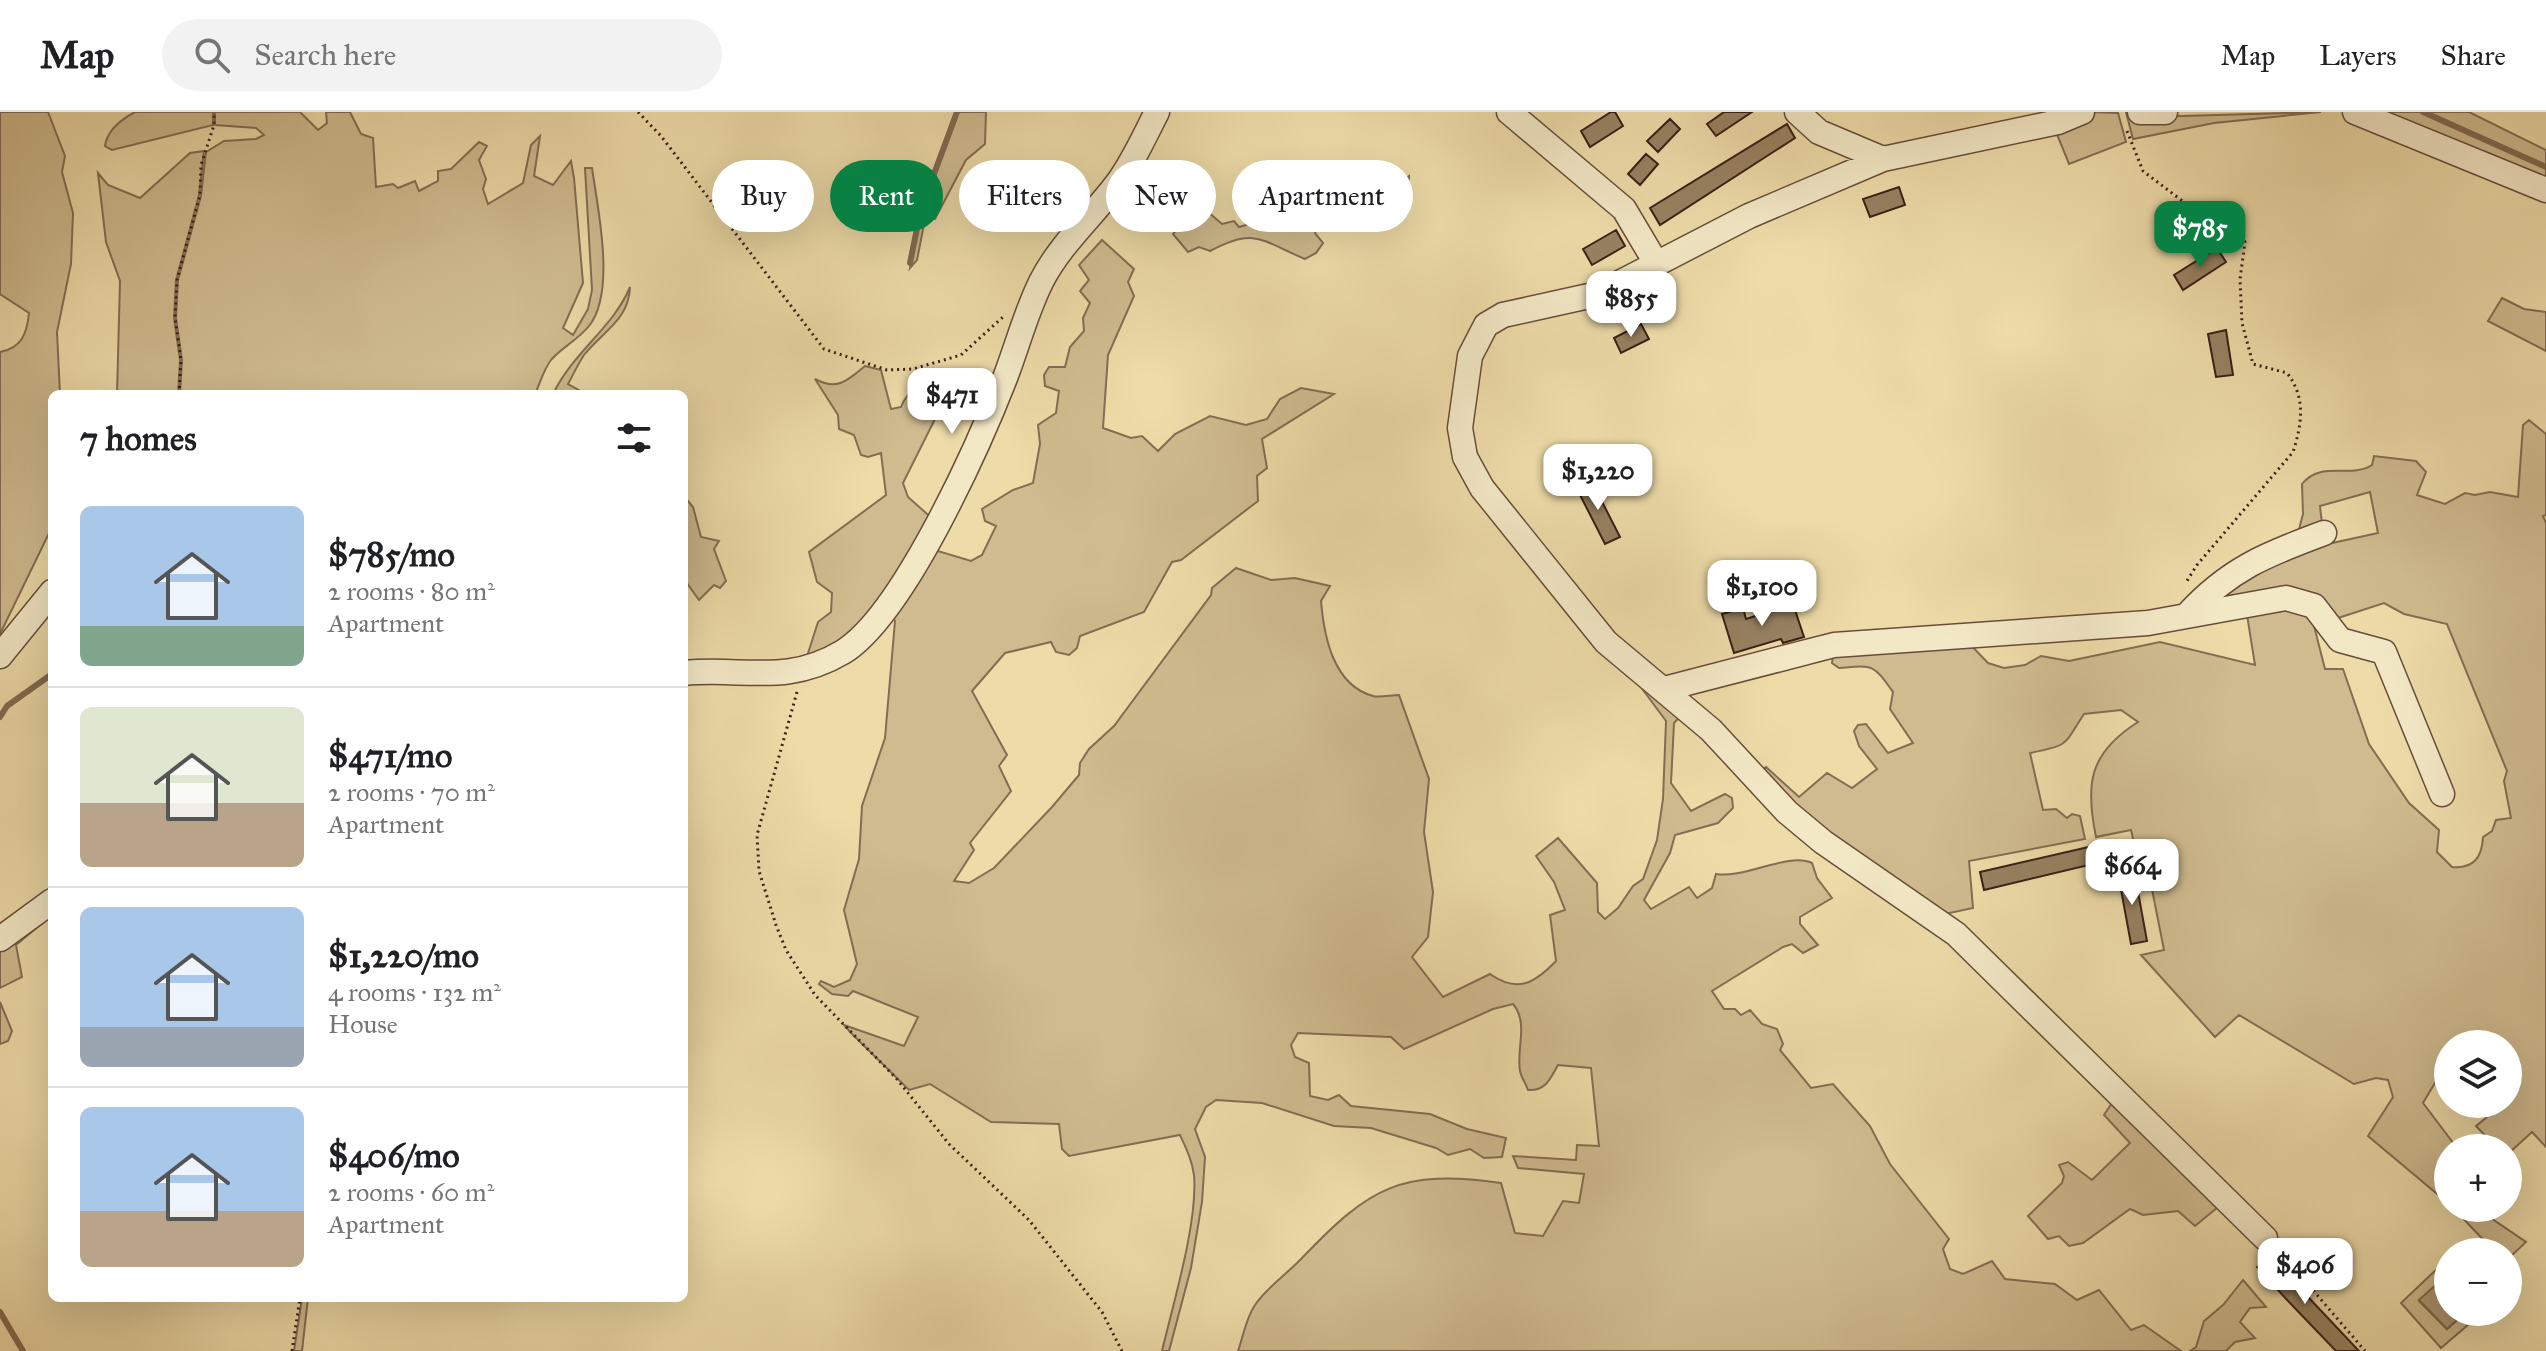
<!DOCTYPE html>
<html lang="en">
<head>
<meta charset="utf-8">
<style>
	:root { --surface:#fff; --page:#f2f2f2; --text:#202124; --muted:#757577; --line:#e0e0e0; --accent:#0b8043 }
	body { margin:0; font-family:"IM FELL Great Primer",serif; background:var(--page); color:var(--text); height:100vh; display:flex; flex-direction:column; font-size:30px; white-space:nowrap }
	* { box-sizing:border-box; margin:0 }
	p { font-size:26px; color:var(--muted) }
	.icon { flex:none; width:44px; height:44px; fill:none; stroke:currentColor; stroke-width:2; stroke-linecap:round; stroke-linejoin:round }
	.map { position:relative; flex:1; overflow:hidden }
	.drawer { position:absolute; left:48px; top:278px; width:640px; height:912px; display:flex; flex-direction:column; background:var(--surface); border-radius:12px; box-shadow:0 8px 32px #0002 }
	.drawer>* { flex:none }
	.banner { position:absolute; left:712px; top:48px; width:760px; height:72px; display:flex; gap:16px }
	.fabs { position:absolute; left:2434px; top:918px; display:grid; gap:16px }
	.fabs a { display:grid; place-items:center; width:88px; height:88px; border-radius:50%; background:var(--surface); box-shadow:0 8px 32px #0002; font-size:40px }
	.price { position:absolute; translate:-50% -68px; padding:0 18px; border-radius:16px; background:#fff; color:#222; font-size:26px; line-height:52px; filter:drop-shadow(0 2px 4px #0008) }
	.price::after { content:''; position:absolute; left:50%; top:48px; width:24px; height:18px; margin-left:-12px; background:inherit; clip-path:polygon(0 0,100% 0,50% 100%) }
	.price.active { background:var(--accent); color:#fff }
	ul { padding:0; list-style:none }
	li { display:flex; align-items:center; gap:24px; height:200px; padding:0 32px }
	li+li { border-top:2px solid var(--line) }
	li span { display:grid; place-items:center; flex:none; width:224px; height:160px; border-radius:12px; color:#555 }
	li>.icon { margin-inline-start:auto }
	span .icon { width:96px; height:96px; fill:#fffc; stroke-width:1 }
	li b { font-size:34px }
	h2 { display:flex; justify-content:space-between; align-items:center; height:96px; padding:0 32px; font-size:34px }
	.pill { padding:0 28px; border-radius:36px; background:var(--surface); box-shadow:0 8px 32px #0002; font-size:28px; line-height:72px }
	.pill.active { background:var(--accent); color:#fff }
	header { display:flex; align-items:center; gap:48px; box-sizing:border-box; height:112px; padding:0 40px; background:var(--surface); border-bottom:2px solid var(--line) }
	header strong { font-size:38px }
	nav { display:flex; gap:44px; margin-inline-start:auto; font-size:28px }
	.search { width:560px; height:72px; background:var(--page); display:flex; align-items:center; gap:20px; box-sizing:border-box; padding:0 28px; border-radius:44px; color:var(--muted); font-size:30px }
	.map>svg:first-child { display:block }
	.green { fill:#cfbb8f; stroke:#846d52; stroke-width:2 }
	.water { fill:#b09b76; stroke:#81694f; stroke-width:2 }
	.lines { fill:none; stroke-linecap:round; stroke-linejoin:round }
	.stream { stroke:#81694f; stroke-width:6 }
	.building { fill:#978161; stroke:#3a1f15; stroke-width:2 }
	.minor-casing { stroke:#674e3a; stroke-width:27 }
	.path { stroke:#3a1f15; stroke-width:3; stroke-dasharray:2 4; stroke-linecap:butt }
	.minor { stroke:#f3e8c6; stroke-width:24 }
</style>
</head>
<body>
<header>
<strong>Map</strong>
<div class="search"><svg class="icon" aria-label="search" viewBox="0 0 24 24"><circle cx="10" cy="10" r="6"/><path d="M15 15l6 6"/></svg>Search here</div>
<nav><a>Map</a><a>Layers</a><a>Share</a></nav>
</header>
<div class="map">
<svg width="2546" height="1239" viewBox="0 0 2546 1239">
	<rect width="100%" height="100%" fill="#eddba8"/>
	<filter id="stains"><feTurbulence type="fractalNoise" baseFrequency=".0025" numOctaves="4"/><feColorMatrix values="0 0 0 0 .2 0 0 0 0 .09 0 0 0 0 .02 0 0 0 .5 -.17"/></filter>
	<radialGradient id="worn" r=".72"><stop offset=".6" stop-color="#630" stop-opacity="0"/><stop offset="1" stop-color="#630" stop-opacity=".3"/></radialGradient>
	<!-- green -->
	<path class="green" d="M0,0H48L65,44L62,60L73,101L71,152L57,220L60,282H52V415L0,522V240C22,236 27,221 29,201L0,182Z
		M135,0H213V13L112,38L105,34C107,18 122,7 135,0Z
		M215,0H300L318,18L327,11L326,0H350L361,22L373,26L376,75L393,72L398,76L415,69L419,79L438,69V59L451,57L479,30L487,34L479,48L486,67L483,77L488,92L523,71L531,33L540,24L534,64L553,73L571,49L574,66L583,171L563,216L573,223L588,197L592,178L585,56H592C598,98 616,180 589,214C578,228 562,235 551,248C544,257 540,271 535,282H180L182,248L176,206L178,168L201,84L206,40L224,29L256,27L264,23L256,16L215,13Z
		M958,0H986L985,32L966,48L935,107L926,102L917,148L910,156L922,98Z
		M2091,0L2118,1L2126,30L2069,52L2054,15Z
		M2126,0L2147,5L2321,0L2214,11L2133,27Z
		M2383,0H2421L2546,56V72Z
		M2427,0H2469L2546,38V53Z
		M204,39L199,83L176,168L174,206L180,248L178,282H117L120,169L106,130L98,61L108,73L140,86L190,41Z
		M1409,64L1407,102L1399,109L1383,107C1383,84 1390,77 1409,64Z
		M1284,90L1305,91L1319,112L1315,121L1323,131L1316,141L1305,147C1260,128 1255,115 1210,139L1199,135L1188,140L1173,122L1185,108L1195,109L1207,99L1222,112L1234,109L1239,115L1253,111L1273,116L1277,94Z
		M1102,128L1134,157L1128,170L1134,184L1108,243L1103,316L1131,326L1142,324L1158,339L1175,322L1210,304L1246,313L1267,307L1280,287L1301,276L1334,282L1262,327L1267,356L1257,364L1258,389L1181,448L1172,450L1144,500L1080,524L1077,536L1069,543L1056,540L1051,530L1005,541L972,579L1007,643L999,654L1011,679L970,731L974,738L954,769L969,771L994,756L1052,695L1079,663L1080,651L1089,637L1114,614L1211,483L1212,476L1236,456L1271,468L1295,466L1330,474L1321,489C1324,524 1333,573 1373,584C1380,586 1391,583 1399,583L1429,667L1424,720L1433,780L1428,825L1412,845L1443,885L1490,862C1517,881 1534,872 1556,849L1550,803L1565,798L1554,770L1536,744L1558,726L1597,771L1598,800L1605,807L1618,796L1633,774L1643,767L1657,728L1663,687L1666,609L1629,559L1679,606L1674,611L1671,671L1691,699L1725,682L1732,686L1733,696L1718,711L1675,723L1670,741L1644,788L1651,797L1689,775L1697,786L1712,776L1716,762C1743,767 1789,740 1812,751L1817,766L1832,786L1800,805V812L1818,833L1803,841L1792,832L1783,835L1712,879L1724,897H1735L1741,903L1750,898L1762,912L1777,917L1783,932L1780,938L1811,976L1833,972L1870,1014L1890,1052L1949,1127L1943,1137L1950,1157L1963,1162L1992,1149L2005,1167L2055,1172L2077,1188L2099,1178L2131,1218L2144,1213L2181,1239H1238C1243,1225 1246,1206 1255,1193C1267,1175 1287,1162 1302,1146C1370,1075 1400,1057 1501,1071L1515,1121L1543,1124L1563,1089L1579,1091L1584,1062L1518,1056L1513,1044L1576,1048L1577,1033L1599,1034L1591,956L1558,953C1550,967 1546,979 1528,978C1526,972 1521,965 1520,959C1516,937 1529,911 1513,892L1493,897L1404,937L1391,925L1298,921L1291,933L1295,945L1309,951L1310,984L1328,988L1339,983L1351,994L1430,1002L1467,1017L1506,1026L1502,1045L1484,1046L1470,1037L1448,1043L1436,1036L1371,1016L1334,1014L1262,991L1216,988L1206,995L1195,1017L1205,1045L1202,1090L1191,1156L1169,1239H1162C1173,1192 1198,1110 1194,1063C1192,1048 1186,1036 1180,1023L1069,1044L1062,1037L1059,1012L991,1010L930,972L909,978L852,922L844,913L904,934L918,905L853,879L848,884L832,882L819,872L821,869L834,875L850,868L857,852L844,798L859,747L862,694L885,626L895,509L890,502L922,451L938,439L971,449L982,443L996,414L985,409L982,397L1013,378L1033,371L1040,332L1038,313L1056,301L1059,279L1045,274L1044,263L1049,255H1065L1070,235L1084,219L1083,206L1090,191L1080,179L1089,168L1079,153Z
		M630,175C629,208 603,219 584,243C578,252 573,263 568,272L586,282H553C574,239 613,216 630,175Z
		M2502,186L2524,197L2546,200V239L2488,209Z
		M865,254L881,258L891,297L901,295C911,269 935,270 954,260L952,273L903,371L908,385L935,409L873,509L804,554L818,510L831,500L832,481L817,470L809,440L886,383L881,341L868,345L861,343L854,323L839,317L838,303L815,267C837,279 847,269 865,254Z
		M2529,308L2546,322V403L2543,404L2546,411V1035L2532,1020L2508,1042V1036H2497L2476,1014L2487,1005L2477,992H2508V932H2448V964L2442,959L2423,991L2457,1036H2448V1052L2438,1062L2448,1071V1091L2368,1024L2393,985L2388,968L2376,966L2354,972L2239,903L2215,925L2141,843L2164,838L2147,752L2138,749L2131,718L2096,725C2085,672 2089,641 2138,610L2121,598L2084,602C2063,634 2070,633 2030,641L2043,698L2056,697L2067,706L2072,702L2080,704L2085,727L1969,749L1973,796L1945,802L1847,742L1758,663L1766,655L1799,685L1827,661L1852,676L1877,657L1859,634L1854,619L1858,613L1866,612L1888,641L1913,631L1890,597L1893,580C1873,552 1874,553 1839,556L1832,551L1834,537L1968,530L1988,551L2004,556L2025,553L2041,544L2069,549L2160,530L2255,553L2247,503L2292,498L2312,506L2325,557H2343L2369,632L2409,691L2439,718L2437,740L2452,755C2474,757 2482,745 2483,725L2492,719L2496,708L2511,706L2504,669L2507,659L2447,512L2404,502L2384,491L2335,507L2325,493H2206L2223,477L2329,425L2332,431L2378,421L2370,380L2320,394L2322,412L2297,425L2303,402L2302,372C2321,348 2350,367 2372,353L2374,344L2416,349L2426,360L2417,383L2445,392L2465,381L2475,383L2490,380L2518,385L2523,313Z
		M684,384L693,395L701,425L719,429L714,437L726,469L720,476L714,473L699,488L684,467Z
		M52,803L16,833L22,865L0,876V835Z
		M0,890L12,919L8,929L0,932Z
		M2116,985L2223,1091L2195,1114L2178,1099L2143,1103L2130,1097L2083,1131L2069,1134L2059,1124L2048,1127L2028,1104L2062,1071L2064,1064L2059,1053L2068,1050L2092,1068L2130,1031L2104,1003Z
		M2453,1096H2476L2526,1130L2508,1147V1140L2494,1139Z
		M2440,1154L2448,1161V1176L2440,1169L2419,1189L2447,1217L2466,1200H2483L2441,1236L2401,1191Z
		M2243,1168L2266,1195L2250,1196L2240,1210L2255,1226L2235,1230L2226,1239H2190L2196,1235L2204,1209L2223,1193Z
		M302,1186H308L302,1239H294Z"/>
	<!-- water -->
	<path class="water" d="M2440,1169L2448,1176V1200H2466L2447,1217L2419,1188Z"/>
	<g class="lines">
		<!-- stream -->
		<path class="stream" d="M2423,0L2546,55
			M910,151L921,97L957,0
			M0,605L7,594L52,562
			M0,1200L23,1239"/>
	</g>
	<!-- building -->
	<path class="building" d="M1611,0H1615L1623,14L1590,35L1581,19Z
		M1724,0H1752L1716,24L1707,12Z
		M1670,7L1680,17L1658,40L1647,29Z
		M1787,12L1795,26L1660,113L1650,96Z
		M1646,42L1658,52L1640,73L1628,62Z
		M1899,75L1905,93L1870,105L1863,87Z
		M1616,118L1625,134L1592,153L1583,137Z
		M2217,136L2226,150L2183,178L2174,163Z
		M1641,212L1649,227L1621,241L1614,226Z
		M2226,218L2233,263L2216,265L2208,222Z
		M1591,368L1620,425L1605,432L1576,375Z
		M1793,492L1804,525L1783,531L1781,527L1734,541L1722,502L1743,496L1746,507Z
		M2093,734L2097,751L1984,778L1980,760Z
		M2134,758L2147,829L2131,832L2118,761Z
		M2270,1143L2310,1187L2359,1239H2336L2289,1190L2257,1155Z"/>
	<g class="lines">
		<!-- minor casing -->
		<g class="minor-casing">
			<path id="minor" d="M1509,0L1624,97L1656,151
				M1797,0L1819,20L1883,47
				M2082,0L2058,10L1883,47L1749,104L1598,182L1503,203L1486,213L1470,244L1460,316L1465,345L1482,376L1606,530L1711,618L1787,700L1823,730L1956,822L2265,1126
				M2140,0H2165
				M2355,0L2546,78
				M2187,503C2229,457 2267,442 2324,421
				M0,544L52,480
				M684,561C743,555 786,574 843,540C903,503 978,335 1005,266C1017,235 1026,200 1041,170C1060,132 1094,103 1119,69C1134,48 1145,23 1157,0
				M1664,577L1834,533L2148,511L2286,486L2314,494L2340,528L2384,540L2442,682
				M0,827L52,789"/>
		</g>
		<!-- path -->
		<path class="path" d="M638,0L661,24L824,237L887,258L913,257L961,243L1003,205
			M2127,19L2143,59L2202,104L2238,119L2245,130L2240,167L2242,211L2253,252L2287,261C2306,285 2302,312 2293,340L2197,453L2185,472
			M179,282L181,248L175,206L177,168L200,83L201,53L214,13V0
			M797,580L757,723L759,759L776,813L786,838L815,883L896,966L949,1032L1029,1108L1102,1200L1122,1239
			M2282,1142L2365,1239
			M292,1239L300,1186"/>
		<!-- minor -->
		<use href="#minor" class="minor"/>
	</g>
	<rect width="100%" height="100%" filter="url(#stains)"/>
	<rect width="100%" height="100%" fill="url(#worn)"/>
</svg>
<div class="fabs">
<a><svg class="icon" aria-label="layers" viewBox="0 0 24 24"><path d="M12 4l9 5-9 5-9-5zM3 14l9 5 9-5"/></svg></a>
<a>+</a>
<a>−</a>
</div>
<b class="price active" style="left:2200px;top:157px">$785</b>
<b class="price" style="left:1631px;top:227px">$855</b>
<b class="price" style="left:952px;top:324px">$471</b>
<b class="price" style="left:1598px;top:400px">$1,220</b>
<b class="price" style="left:1762px;top:516px">$1,100</b>
<b class="price" style="left:2132px;top:795px">$664</b>
<b class="price" style="left:2305px;top:1194px">$406</b>
<div class="banner">
<a class="pill">Buy</a>
<a class="pill active">Rent</a>
<a class="pill">Filters</a>
<a class="pill">New</a>
<a class="pill">Apartment</a>
</div>
<section class="drawer">
<h2>7 homes<svg class="icon" aria-label="filters" viewBox="0 0 24 24"><path d="M4 7h16M4 17h16"/><circle cx="9" cy="7" r="2"/><circle cx="15" cy="17" r="2"/></svg></h2>
<ul>
<li><span style="background:linear-gradient(#a9c7e8 75%,#7fa58c 0)"><svg class="icon" aria-label="home" viewBox="0 0 24 24"><path d="M3 11l9-7 9 7M6 9v11h12V9"/></svg></span><div><b>$785/mo</b><p>2 rooms · 80 m²</p><p>Apartment</p></div></li>
<li><span style="background:linear-gradient(#dfe7d0 60%,#b9a48a 0)"><svg class="icon" aria-label="home" viewBox="0 0 24 24"><path d="M3 11l9-7 9 7M6 9v11h12V9"/></svg></span><div><b>$471/mo</b><p>2 rooms · 70 m²</p><p>Apartment</p></div></li>
<li><span style="background:linear-gradient(#a9c7e8 75%,#9aa5b1 0)"><svg class="icon" aria-label="home" viewBox="0 0 24 24"><path d="M3 11l9-7 9 7M6 9v11h12V9"/></svg></span><div><b>$1,220/mo</b><p>4 rooms · 132 m²</p><p>House</p></div></li>
<li><span style="background:linear-gradient(#a9c7e8 65%,#b9a48a 0)"><svg class="icon" aria-label="home" viewBox="0 0 24 24"><path d="M3 11l9-7 9 7M6 9v11h12V9"/></svg></span><div><b>$406/mo</b><p>2 rooms · 60 m²</p><p>Apartment</p></div></li>
</ul>
</section>
</div>
</body>
</html>
